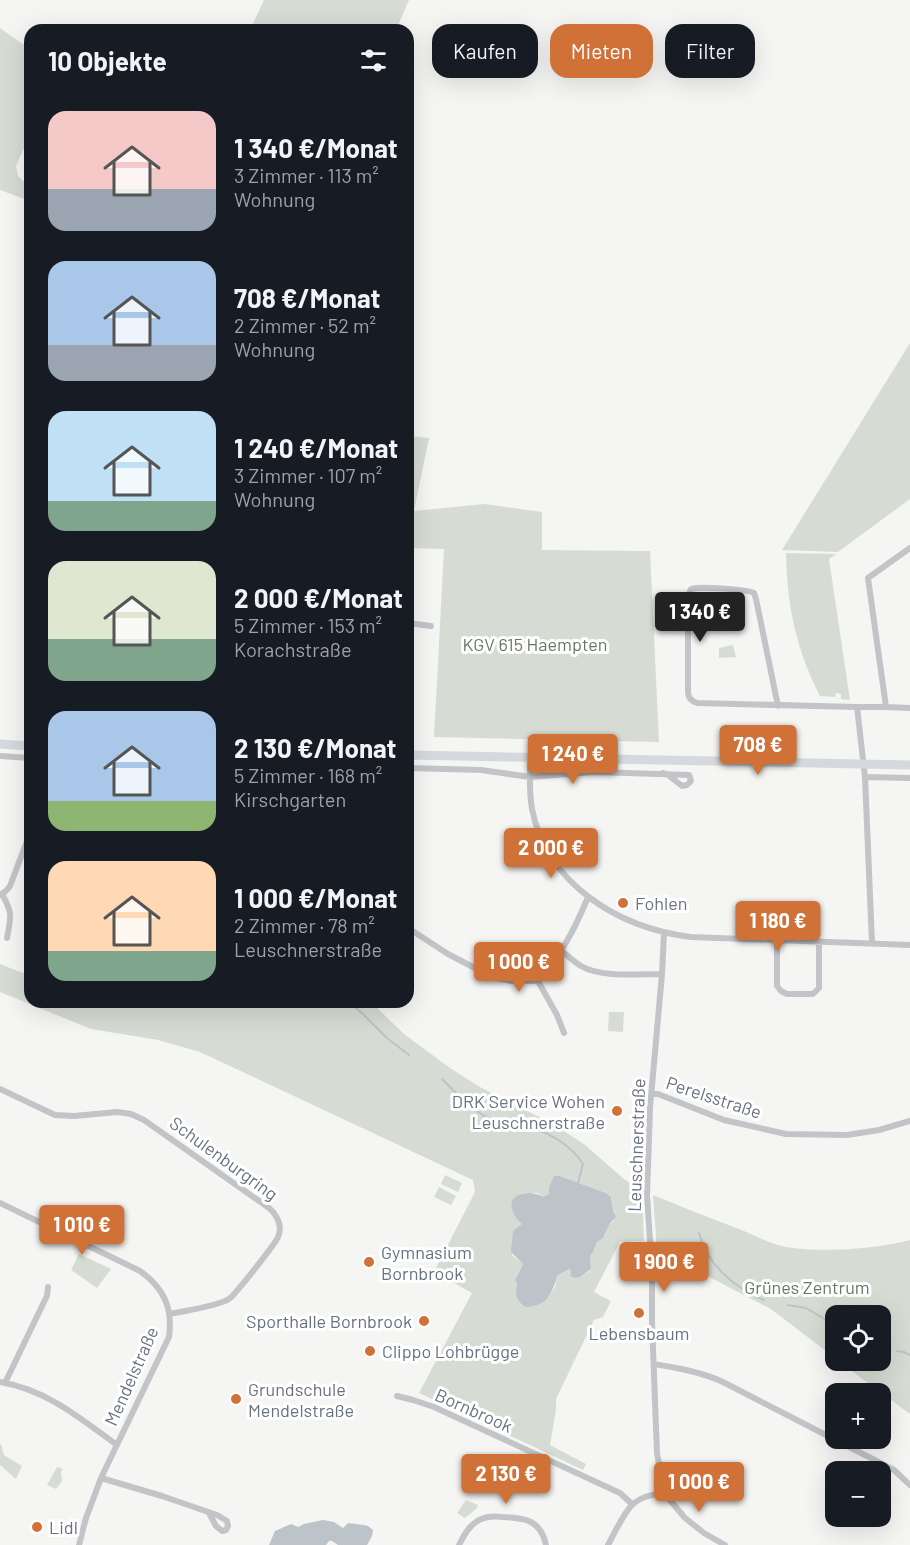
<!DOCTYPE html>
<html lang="de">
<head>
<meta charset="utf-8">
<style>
	:root { --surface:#171b24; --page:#242831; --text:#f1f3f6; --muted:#9ea1a6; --accent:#d07238 }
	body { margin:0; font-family:Barlow,sans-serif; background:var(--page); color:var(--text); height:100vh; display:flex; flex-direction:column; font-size:22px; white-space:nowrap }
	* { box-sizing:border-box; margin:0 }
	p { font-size:20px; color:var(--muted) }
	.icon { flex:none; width:33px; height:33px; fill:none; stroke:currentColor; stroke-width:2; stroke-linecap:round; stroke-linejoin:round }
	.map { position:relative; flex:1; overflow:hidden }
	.sheet { position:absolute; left:24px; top:24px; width:390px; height:984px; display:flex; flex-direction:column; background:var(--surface); border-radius:18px; box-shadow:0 6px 24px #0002 }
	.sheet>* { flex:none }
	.guide { position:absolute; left:432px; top:24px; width:387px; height:54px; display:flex; gap:12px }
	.fabs { position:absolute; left:825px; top:1305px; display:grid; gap:12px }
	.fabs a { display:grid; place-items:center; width:66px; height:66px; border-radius:12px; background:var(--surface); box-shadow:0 6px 24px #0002; font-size:30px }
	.price { position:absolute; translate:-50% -51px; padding:0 14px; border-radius:6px; background:var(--accent); color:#fff; font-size:20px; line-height:39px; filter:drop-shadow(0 2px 3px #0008) }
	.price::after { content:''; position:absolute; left:50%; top:36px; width:18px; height:14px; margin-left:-9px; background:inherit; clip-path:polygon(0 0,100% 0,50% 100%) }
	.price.current { background:#222; color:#fff }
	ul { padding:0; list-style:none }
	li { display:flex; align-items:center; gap:18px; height:150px; padding:0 24px }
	li span { display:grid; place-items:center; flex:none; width:168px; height:120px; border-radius:18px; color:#555 }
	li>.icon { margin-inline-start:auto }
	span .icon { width:72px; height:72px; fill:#fffc; stroke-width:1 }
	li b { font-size:26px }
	h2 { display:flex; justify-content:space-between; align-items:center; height:72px; padding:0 24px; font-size:26px }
	.chip { padding:0 21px; border-radius:18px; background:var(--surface); box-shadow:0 6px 24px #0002; font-size:21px; line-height:54px }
	.chip.current { background:var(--accent); color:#fff }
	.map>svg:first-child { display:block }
	.green { fill:#d6dcd4; fill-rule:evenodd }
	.water { fill:#bcc3c9 }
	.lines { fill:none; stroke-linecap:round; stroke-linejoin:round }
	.stream { stroke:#bcc3c9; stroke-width:2 }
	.minor { stroke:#c2c4c8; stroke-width:6 }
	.secondary { stroke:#d5d8dc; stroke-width:9 }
	.poi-dot { fill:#d07238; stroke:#fff; stroke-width:2 }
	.labels { text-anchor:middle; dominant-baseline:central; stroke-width:6; stroke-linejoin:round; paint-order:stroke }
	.park-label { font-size:18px; fill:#677866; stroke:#fff }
	.poi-label { font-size:18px; fill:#687281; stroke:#fff; text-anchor:start }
	.street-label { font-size:18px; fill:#687281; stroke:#fff }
</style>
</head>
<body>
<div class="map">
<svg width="910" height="1545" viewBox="0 0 910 1545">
	<rect width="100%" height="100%" fill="#f5f6f3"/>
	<!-- green -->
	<path class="green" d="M264,0H409L396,30H250Z
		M0,28L21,43L30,47V135L16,166L18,176L30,187V201L0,190Z
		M910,343V499L838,552L782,550Z
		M408,436L429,438L414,511L484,504L542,512V550L650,551L659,742L434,737L444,549L408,548Z
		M786,553L836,554L829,559L850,700L841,699V694L836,693L835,697L820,696C796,649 787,606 786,553Z
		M733,645L736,657L719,658V648Z
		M0,964L20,972L30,974V1002H371L404,1034L450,1068L480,1087L551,1123L584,1144L625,1180L642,1190L644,1241L620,1242L594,1292L611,1301L603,1317L594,1320L556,1399V1409L550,1445L586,1464L583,1470L419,1393L472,1293L434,1272L475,1192L473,1180L200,1052L158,1040L91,1029L0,992ZM560,1176L606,1193L611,1197L612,1201L613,1210L615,1213L614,1221L609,1225L603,1238L597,1242L593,1252L590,1256L591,1270L580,1277L574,1278L570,1276L571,1270L569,1269L558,1275L555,1287L548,1298L516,1289L517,1283L515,1280L523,1264L512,1255L522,1224V1193H537L543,1197L549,1194Z
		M609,1012H624L623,1032L608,1031Z
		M445,1175L462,1183L458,1192L441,1184Z
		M439,1187L456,1196L451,1205L434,1197Z
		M653,1195C682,1207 710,1218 739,1229C754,1235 770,1244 786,1247C821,1253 876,1249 910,1240V1414L838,1361L880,1360V1316H836L835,1358L771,1309L657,1250Z
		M79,1254L111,1269L97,1288L71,1270Z
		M1,1444L4,1455L22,1466L16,1479L0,1465V1445Z
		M57,1467L63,1469L61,1472L62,1481L56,1489L47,1485Z
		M466,1500L478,1505L476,1509L465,1518L457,1513Z"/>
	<!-- water -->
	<path class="water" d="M554,1176H560L606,1193L611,1197L613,1210L616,1217L609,1225L603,1238L597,1242L593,1252L590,1256L591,1269L580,1277L574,1278L570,1276L571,1270L569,1269L558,1275C551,1294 549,1305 526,1307C516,1301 515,1294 517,1283L515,1280L523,1264L511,1252L513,1231L522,1224C519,1221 514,1216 513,1212C505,1193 531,1189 543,1197L549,1194V1188Z
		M323,1520L334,1522L343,1528L348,1523L364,1525L368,1526L373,1530L372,1536L367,1545H338L332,1541H329L326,1545H269L275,1531L291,1524L298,1527L304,1524Z"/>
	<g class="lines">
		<!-- stream -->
		<path class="stream" d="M349,1002L363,1014L387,1038L409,1055
			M442,1079C455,1092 472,1111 489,1118C501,1123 517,1124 530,1127C550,1133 572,1146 583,1164L578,1183
			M699,1233C707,1265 735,1288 764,1300
			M788,1305L806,1308L836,1326
			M897,1351L904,1352L910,1355"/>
		<!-- minor -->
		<path class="minor" d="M910,548L868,578L886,707L910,708
			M408,623L431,626
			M778,706L756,599L754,593C745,589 700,586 691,589L688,596V692C688,698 691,701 697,703L857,707
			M0,756L30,758
			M530,758C530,775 529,792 532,809C547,884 618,928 691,937L910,945
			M408,768L481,770L530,777L595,772L689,775L691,781L687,785L682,786L668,775L663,773
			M865,777L910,778
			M2,894C13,914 11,916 7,938
			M0,895L6,891L10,886L30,833
			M408,928L448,954L492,977L511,981H538C562,953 574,931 588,897
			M664,933L662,974L650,1108L647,1195L652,1271V1323L657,1453L664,1493L685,1518L704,1533L725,1545
			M777,940V986L781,991L787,994H813L819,988V942
			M872,943L865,777L857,707H886
			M562,951C568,956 574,962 581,966C601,978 639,974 662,974
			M538,981L557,1015L564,1033
			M0,1089L55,1115L74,1116L117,1112L131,1114L144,1120L269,1208C277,1215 283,1226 278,1237C276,1243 234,1296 229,1299C218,1306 184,1311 170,1314
			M652,1094H658L724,1120L786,1134L847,1135L879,1130L910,1121
			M0,1203L140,1271C164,1288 173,1308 169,1337L101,1478L86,1518L79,1545
			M654,1364C678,1368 701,1372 723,1382L894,1470L910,1485
			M0,1382C47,1390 80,1418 117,1445
			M5,1383L43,1304L47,1296L48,1287
			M397,1396L413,1400L434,1407L620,1493L632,1504
			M101,1478L162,1496L217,1515L227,1521L228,1526L226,1530L222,1531L216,1526L209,1513
			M459,1545C463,1537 468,1527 476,1522C484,1516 493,1516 503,1517C525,1518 541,1520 546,1545
			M608,1545C614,1534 624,1512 633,1504C641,1497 654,1494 664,1493"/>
		<!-- secondary -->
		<path class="secondary" d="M0,744L30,746
			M408,755L910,765"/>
	</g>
	<!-- markers -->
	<g class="poi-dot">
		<circle cx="623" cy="903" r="6"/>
		<circle cx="617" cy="1111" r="6"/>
		<circle cx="369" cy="1262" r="6"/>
		<circle cx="639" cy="1313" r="6"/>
		<circle cx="424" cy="1321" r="6"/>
		<circle cx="370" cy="1351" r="6"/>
		<circle cx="236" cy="1399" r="6"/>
		<circle cx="37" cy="1527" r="6"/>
	</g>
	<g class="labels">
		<!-- park labels -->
		<g class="park-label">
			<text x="535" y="644">KGV 615 Haempten</text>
			<text x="807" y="1287">Grünes Zentrum</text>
		</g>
		<!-- poi labels -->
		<g class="poi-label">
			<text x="635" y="903">Fohlen</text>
			<text x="605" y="1101" text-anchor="end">DRK Service Wohen<tspan x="605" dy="21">Leuschnerstraße</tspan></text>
			<text x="381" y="1252">Gymnasium<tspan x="381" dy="21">Bornbrook</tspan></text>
			<text x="412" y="1321" text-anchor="end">Sporthalle Bornbrook</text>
			<text x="639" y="1333" text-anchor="middle">Lebensbaum</text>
			<text x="382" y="1351">Clippo Lohbrügge</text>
			<text x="248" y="1389">Grundschule<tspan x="248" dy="21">Mendelstraße</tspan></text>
			<text x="49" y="1527">Lidl</text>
		</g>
		<!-- street labels -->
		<g class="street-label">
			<text transform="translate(714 1097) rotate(18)">Perelsstraße</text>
			<text transform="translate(636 1145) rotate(-88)">Leuschnerstraße</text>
			<text transform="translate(224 1158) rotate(36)">Schulenburgring</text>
			<text transform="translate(131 1376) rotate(-66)">Mendelstraße</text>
			<text transform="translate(474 1410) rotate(24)">Bornbrook</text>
		</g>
	</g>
</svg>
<div class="fabs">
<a><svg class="icon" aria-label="locate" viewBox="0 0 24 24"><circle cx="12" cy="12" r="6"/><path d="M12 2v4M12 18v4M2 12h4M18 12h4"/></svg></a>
<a>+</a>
<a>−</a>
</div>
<b class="price current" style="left:700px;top:643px">1 340 €</b>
<b class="price" style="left:758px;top:776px">708 €</b>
<b class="price" style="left:573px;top:785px">1 240 €</b>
<b class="price" style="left:551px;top:879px">2 000 €</b>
<b class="price" style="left:778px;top:952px">1 180 €</b>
<b class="price" style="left:519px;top:993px">1 000 €</b>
<b class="price" style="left:82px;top:1256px">1 010 €</b>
<b class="price" style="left:664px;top:1293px">1 900 €</b>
<b class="price" style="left:506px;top:1505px">2 130 €</b>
<b class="price" style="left:699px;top:1513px">1 000 €</b>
<div class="guide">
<a class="chip">Kaufen</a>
<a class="chip current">Mieten</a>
<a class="chip">Filter</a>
</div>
<section class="sheet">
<h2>10 Objekte<svg class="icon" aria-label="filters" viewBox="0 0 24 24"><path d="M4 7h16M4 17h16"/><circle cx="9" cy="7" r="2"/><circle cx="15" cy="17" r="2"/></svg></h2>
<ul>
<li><span style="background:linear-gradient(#f6c9c9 65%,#9aa5b1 0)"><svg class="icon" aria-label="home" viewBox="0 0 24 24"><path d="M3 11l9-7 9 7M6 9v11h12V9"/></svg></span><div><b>1 340 €/Monat</b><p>3 Zimmer · 113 m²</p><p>Wohnung</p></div></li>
<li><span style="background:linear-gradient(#a9c7e8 70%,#9aa5b1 0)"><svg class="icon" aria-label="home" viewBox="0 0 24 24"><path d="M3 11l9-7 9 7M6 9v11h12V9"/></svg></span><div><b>708 €/Monat</b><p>2 Zimmer · 52 m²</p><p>Wohnung</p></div></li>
<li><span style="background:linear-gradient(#bfe0f5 75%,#7fa58c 0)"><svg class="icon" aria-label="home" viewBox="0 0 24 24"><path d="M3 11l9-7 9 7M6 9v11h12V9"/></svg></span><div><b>1 240 €/Monat</b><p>3 Zimmer · 107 m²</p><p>Wohnung</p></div></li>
<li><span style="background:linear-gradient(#dfe7d0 65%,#7fa58c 0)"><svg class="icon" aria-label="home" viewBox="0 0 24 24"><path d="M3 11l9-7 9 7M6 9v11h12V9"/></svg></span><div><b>2 000 €/Monat</b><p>5 Zimmer · 153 m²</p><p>Korachstraße</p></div></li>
<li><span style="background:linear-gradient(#a9c7e8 75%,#8fb573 0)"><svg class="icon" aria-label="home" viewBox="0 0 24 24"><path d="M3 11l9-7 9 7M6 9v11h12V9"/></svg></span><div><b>2 130 €/Monat</b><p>5 Zimmer · 168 m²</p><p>Kirschgarten</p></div></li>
<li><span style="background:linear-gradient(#ffd9b3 75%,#7fa58c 0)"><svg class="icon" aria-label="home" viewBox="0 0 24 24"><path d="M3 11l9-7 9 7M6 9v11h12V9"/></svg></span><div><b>1 000 €/Monat</b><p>2 Zimmer · 78 m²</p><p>Leuschnerstraße</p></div></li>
</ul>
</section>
</div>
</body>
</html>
